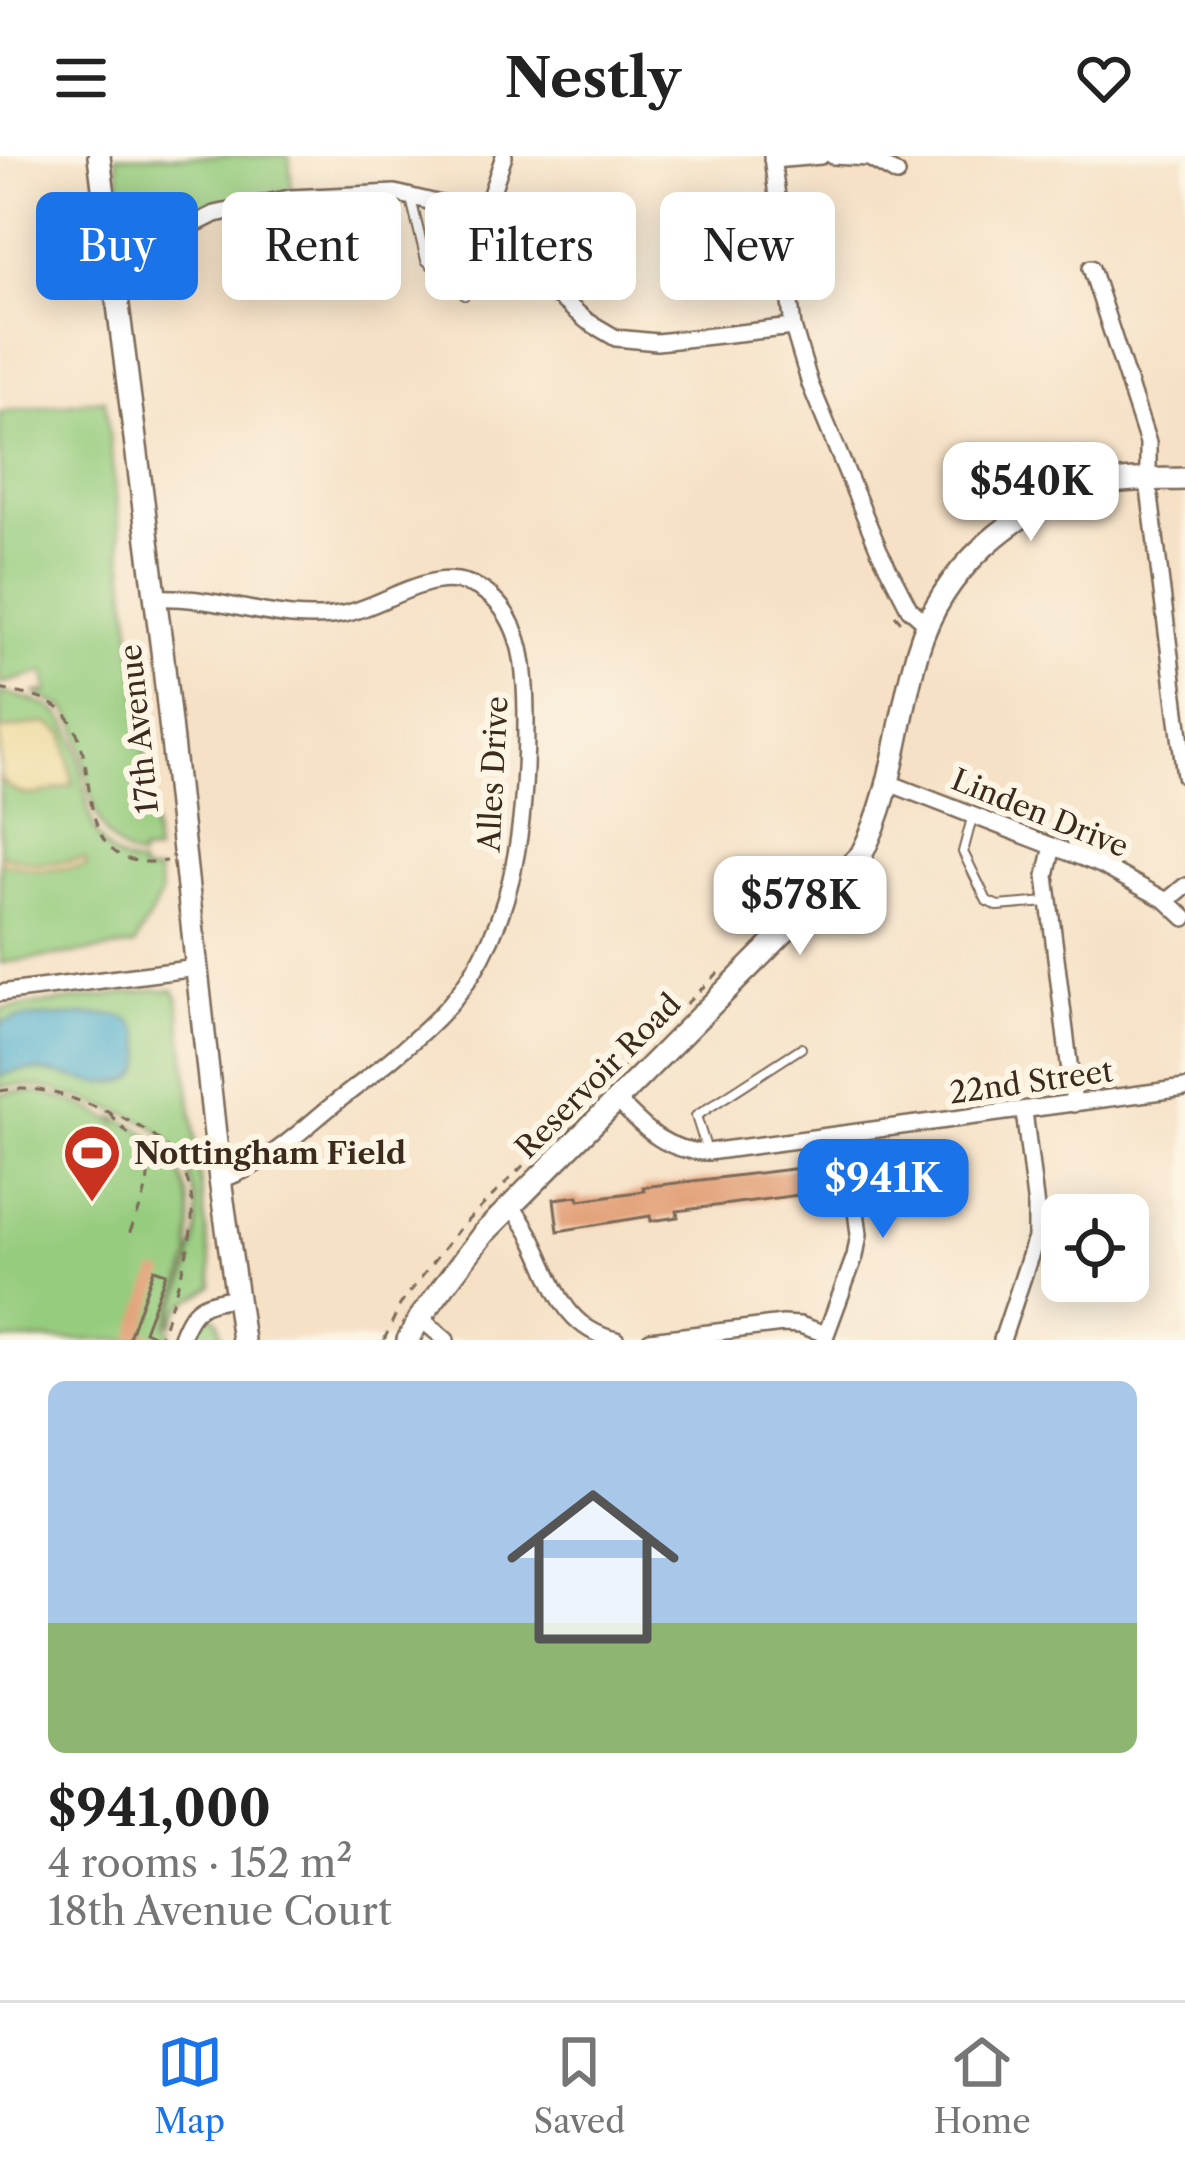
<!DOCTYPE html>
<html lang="en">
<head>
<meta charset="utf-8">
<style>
	:root { --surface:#fff; --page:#f6f6f6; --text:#222; --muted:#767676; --line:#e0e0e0; --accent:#1a73e8 }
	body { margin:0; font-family:"Libre Caslon Text",serif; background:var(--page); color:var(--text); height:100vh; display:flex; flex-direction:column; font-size:45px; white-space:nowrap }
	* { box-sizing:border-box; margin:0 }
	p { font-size:39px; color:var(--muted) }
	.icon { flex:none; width:66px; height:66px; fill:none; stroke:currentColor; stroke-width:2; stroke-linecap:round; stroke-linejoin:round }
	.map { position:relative; height:1184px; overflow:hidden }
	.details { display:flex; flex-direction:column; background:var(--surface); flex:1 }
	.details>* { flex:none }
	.hud { position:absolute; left:36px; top:36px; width:1113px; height:108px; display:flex; gap:24px }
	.tools { position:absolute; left:1041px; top:1038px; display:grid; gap:24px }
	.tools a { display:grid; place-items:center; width:108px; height:108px; border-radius:18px; background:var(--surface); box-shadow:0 6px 30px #0003; font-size:60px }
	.price { position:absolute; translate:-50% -102px; padding:0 27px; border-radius:24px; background:#fff; color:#222; font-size:39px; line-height:78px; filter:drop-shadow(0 3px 6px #0008) }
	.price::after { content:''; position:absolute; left:50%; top:72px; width:36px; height:27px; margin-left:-18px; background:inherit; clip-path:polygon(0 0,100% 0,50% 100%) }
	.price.current { background:var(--accent); color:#fff }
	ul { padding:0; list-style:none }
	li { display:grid; align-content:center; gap:24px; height:636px; padding:0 48px }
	li span { display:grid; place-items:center; height:372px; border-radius:18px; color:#555 }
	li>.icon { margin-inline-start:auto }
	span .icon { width:216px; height:216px; fill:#fffc; stroke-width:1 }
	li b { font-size:51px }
	.tag { padding:0 42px; border-radius:18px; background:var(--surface); box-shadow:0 6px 30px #0003; font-size:42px; line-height:108px }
	.tag.current { background:var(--accent); color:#fff }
	header { display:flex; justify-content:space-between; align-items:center; height:156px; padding:0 48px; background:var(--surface); font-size:54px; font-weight:700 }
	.menu { display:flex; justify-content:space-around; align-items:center; height:168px; border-top:3px solid var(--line); background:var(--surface); font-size:33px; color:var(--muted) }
	.menu a { display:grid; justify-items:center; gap:6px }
	.menu .current { color:var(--accent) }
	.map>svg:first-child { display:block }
	.green { fill:#96cc7e; stroke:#687b4e; stroke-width:3 }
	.sand { fill:#eeda9e; stroke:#94825e; stroke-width:3 }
	.water { fill:#4eaecd; stroke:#446c76; stroke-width:3 }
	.building { fill:#e3a27a }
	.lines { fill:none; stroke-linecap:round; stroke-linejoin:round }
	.service-casing { stroke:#7c6a59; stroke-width:12 }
	.minor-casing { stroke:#7c6a59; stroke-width:20 }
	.tertiary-casing { stroke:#7c6a59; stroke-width:26 }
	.path { stroke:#7c6a59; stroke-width:3; stroke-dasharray:9 9; stroke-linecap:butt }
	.service { stroke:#fff; stroke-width:8 }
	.minor { stroke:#fff; stroke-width:15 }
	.tertiary { stroke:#fff; stroke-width:21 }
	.labels { text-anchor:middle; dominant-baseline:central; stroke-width:12; stroke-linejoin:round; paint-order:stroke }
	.street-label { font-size:30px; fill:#3b2a1e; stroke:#fcf5e5 }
	.poi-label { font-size:30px; font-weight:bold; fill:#3b2a1e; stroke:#fcf5e5; text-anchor:start }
</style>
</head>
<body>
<header><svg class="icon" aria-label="menu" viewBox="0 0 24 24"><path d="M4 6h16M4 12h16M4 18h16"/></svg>Nestly<svg class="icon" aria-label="heart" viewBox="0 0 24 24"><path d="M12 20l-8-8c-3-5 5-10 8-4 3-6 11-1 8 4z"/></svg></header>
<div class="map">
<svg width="1185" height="1184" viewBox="0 0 1185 1184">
	<rect width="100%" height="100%" fill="#fcf5e5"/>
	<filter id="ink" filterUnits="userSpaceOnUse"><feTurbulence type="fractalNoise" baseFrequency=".00833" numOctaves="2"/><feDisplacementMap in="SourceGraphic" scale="24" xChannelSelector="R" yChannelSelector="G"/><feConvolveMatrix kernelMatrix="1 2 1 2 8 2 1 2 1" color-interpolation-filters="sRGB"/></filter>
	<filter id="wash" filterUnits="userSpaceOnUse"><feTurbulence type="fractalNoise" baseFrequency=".004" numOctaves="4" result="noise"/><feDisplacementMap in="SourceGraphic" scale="48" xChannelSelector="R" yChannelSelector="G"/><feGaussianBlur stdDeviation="2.7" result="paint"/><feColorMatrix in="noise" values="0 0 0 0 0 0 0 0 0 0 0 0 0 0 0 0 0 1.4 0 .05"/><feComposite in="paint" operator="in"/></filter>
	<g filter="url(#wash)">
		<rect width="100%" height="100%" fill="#f6e1c6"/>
		<!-- green -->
		<path class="green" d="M116,0H289L292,35C239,45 191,58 142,82L127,75Z
			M105,243L156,697L140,698V703C86,690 91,612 76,569L66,553L36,537L48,535L45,516L0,528V256Z
			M0,536C20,541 46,545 61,560C97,597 67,700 141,710L143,717L158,716L161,739L134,790L0,807Z
			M154,834H173L178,842L213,1129C197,1147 183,1137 173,1169L170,1168L192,1106L189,1104L166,1172L171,1175L167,1184H0V938C42,929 82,948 118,967L115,961C162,979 189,1013 191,1065C191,1079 188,1091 191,1102C207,1061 192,998 151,970C134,958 110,953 90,946C58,934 34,926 0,931V853Z
			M208,1156L218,1164L222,1184H190L198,1162Z"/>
		<!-- sand -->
		<path class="sand" d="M47,567L64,578L73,629C42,636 25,650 0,623V574Z
			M0,699L39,708L85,703L87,710L40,715L0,706Z"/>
		<!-- water -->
		<path class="water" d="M87,859C100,859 123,857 133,867C145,881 150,917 129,924C86,938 43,899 0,921V867L20,862Z"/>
		<g id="blocks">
			<!-- building -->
			<path class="building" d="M825,1009L829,1035L677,1055L678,1061L651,1065L650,1060L558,1075L554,1043L578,1040L579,1044L644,1035L643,1031Z
				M154,1113L166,1117L144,1175L164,1184H128Z"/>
		</g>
	</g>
	<g filter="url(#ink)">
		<use href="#blocks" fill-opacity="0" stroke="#7c6a59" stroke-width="3"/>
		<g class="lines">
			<!-- service casing -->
			<g class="service-casing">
				<path id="service" d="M411,43L426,104L465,139L495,85
					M972,662L963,696L987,745L998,750L1048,746
					M707,995L696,960L801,892"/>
			</g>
			<!-- minor casing -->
			<g class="minor-casing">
				<path id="minor" d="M772,0L793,171L810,228L879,394L909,452L927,468
					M833,0L869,2L897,18
					M772,4L821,0
					M472,67L489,44L504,0
					M111,104L127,102L215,58L290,42L395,37L445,49L472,67L587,165L616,182L657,186L793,171
					M1091,112L1148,287V324L1185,620
					M155,442C219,438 280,471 344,458C389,449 436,405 482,434C525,461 526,520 526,566C526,670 515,784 437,862C407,892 373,918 339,944C298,976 271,1007 220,1024
					M889,627L1101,709L1167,745L1185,762
					M1053,690L1046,720L1074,948
					M1167,745L1185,730
					M0,837L197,812
					M616,943C644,972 665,996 708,996L1185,932
					M512,1050C519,1061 527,1072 533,1084C555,1127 561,1171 616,1184
					M420,1162L446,1184
					M180,1184C193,1148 201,1148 237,1141
					M650,1184L783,1168L800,1169L826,1178
					M824,1184L855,1100L859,1078L846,978
					M1002,1184L1036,1082V1052L1024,955"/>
			</g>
			<!-- tertiary casing -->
			<g class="tertiary-casing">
				<path id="tertiary" d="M99,0L162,494L220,1024L243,1184
					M408,1184L420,1162L483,1078L861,699C895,635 897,563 918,494C941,415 1014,350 1093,330C1122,322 1155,324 1185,323"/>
			</g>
			<!-- path -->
			<path class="path" d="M895,459L906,472
				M0,533C21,538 45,540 62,555C109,596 60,719 166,705
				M686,848L718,817
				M0,935C40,928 69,941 106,955C232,1003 192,1086 159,1184
				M110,958C120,971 135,982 143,996C158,1023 136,1058 127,1084
				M384,1184L400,1149L458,1074L658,876"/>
			<!-- service -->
			<use href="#service" class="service"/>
			<!-- minor -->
			<use href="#minor" class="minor"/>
			<!-- tertiary -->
			<use href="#tertiary" class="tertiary"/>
		</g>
	</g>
	<!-- icons -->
	<defs>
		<g id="stadium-pin" transform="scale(3)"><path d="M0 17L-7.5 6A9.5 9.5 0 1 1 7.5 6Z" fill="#c8321e" stroke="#fcf5e5"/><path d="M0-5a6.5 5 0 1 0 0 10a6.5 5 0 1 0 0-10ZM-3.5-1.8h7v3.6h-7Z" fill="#fff"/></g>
	</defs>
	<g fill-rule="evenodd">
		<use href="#stadium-pin" x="92" y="997"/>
	</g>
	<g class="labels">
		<!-- street labels -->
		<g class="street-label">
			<text transform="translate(139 573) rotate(-96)">17th Avenue</text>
			<text transform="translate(493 618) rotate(-87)">Alles Drive</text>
			<text transform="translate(1040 657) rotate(22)">Linden Drive</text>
			<text transform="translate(598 920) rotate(-45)">Reservoir Road</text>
			<text transform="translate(1031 926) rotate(-8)">22nd Street</text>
		</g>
		<!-- poi labels -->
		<g class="poi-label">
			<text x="134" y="997">Nottingham Field</text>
		</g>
	</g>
</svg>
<div class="tools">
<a><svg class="icon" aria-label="locate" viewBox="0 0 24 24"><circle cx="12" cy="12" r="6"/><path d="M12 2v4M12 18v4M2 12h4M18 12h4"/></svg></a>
</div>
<b class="price" style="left:1031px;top:388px">$540K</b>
<b class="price" style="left:800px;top:802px">$578K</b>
<b class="price current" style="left:883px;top:1085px">$941K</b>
<div class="hud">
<a class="tag current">Buy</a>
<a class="tag">Rent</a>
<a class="tag">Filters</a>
<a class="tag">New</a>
</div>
</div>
<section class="details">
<ul>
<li><span style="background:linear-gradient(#a9c7e8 65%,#8fb573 0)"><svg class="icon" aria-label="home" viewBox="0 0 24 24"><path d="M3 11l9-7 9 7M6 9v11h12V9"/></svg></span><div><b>$941,000</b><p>4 rooms · 152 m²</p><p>18th Avenue Court</p></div></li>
</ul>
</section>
<nav class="menu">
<a class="current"><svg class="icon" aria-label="map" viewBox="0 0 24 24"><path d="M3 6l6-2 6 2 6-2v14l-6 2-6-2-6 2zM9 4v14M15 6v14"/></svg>Map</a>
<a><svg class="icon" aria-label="saved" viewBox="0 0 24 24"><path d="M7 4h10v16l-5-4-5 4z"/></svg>Saved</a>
<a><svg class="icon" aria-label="home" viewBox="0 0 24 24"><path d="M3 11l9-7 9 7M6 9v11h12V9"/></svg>Home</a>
</nav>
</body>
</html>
